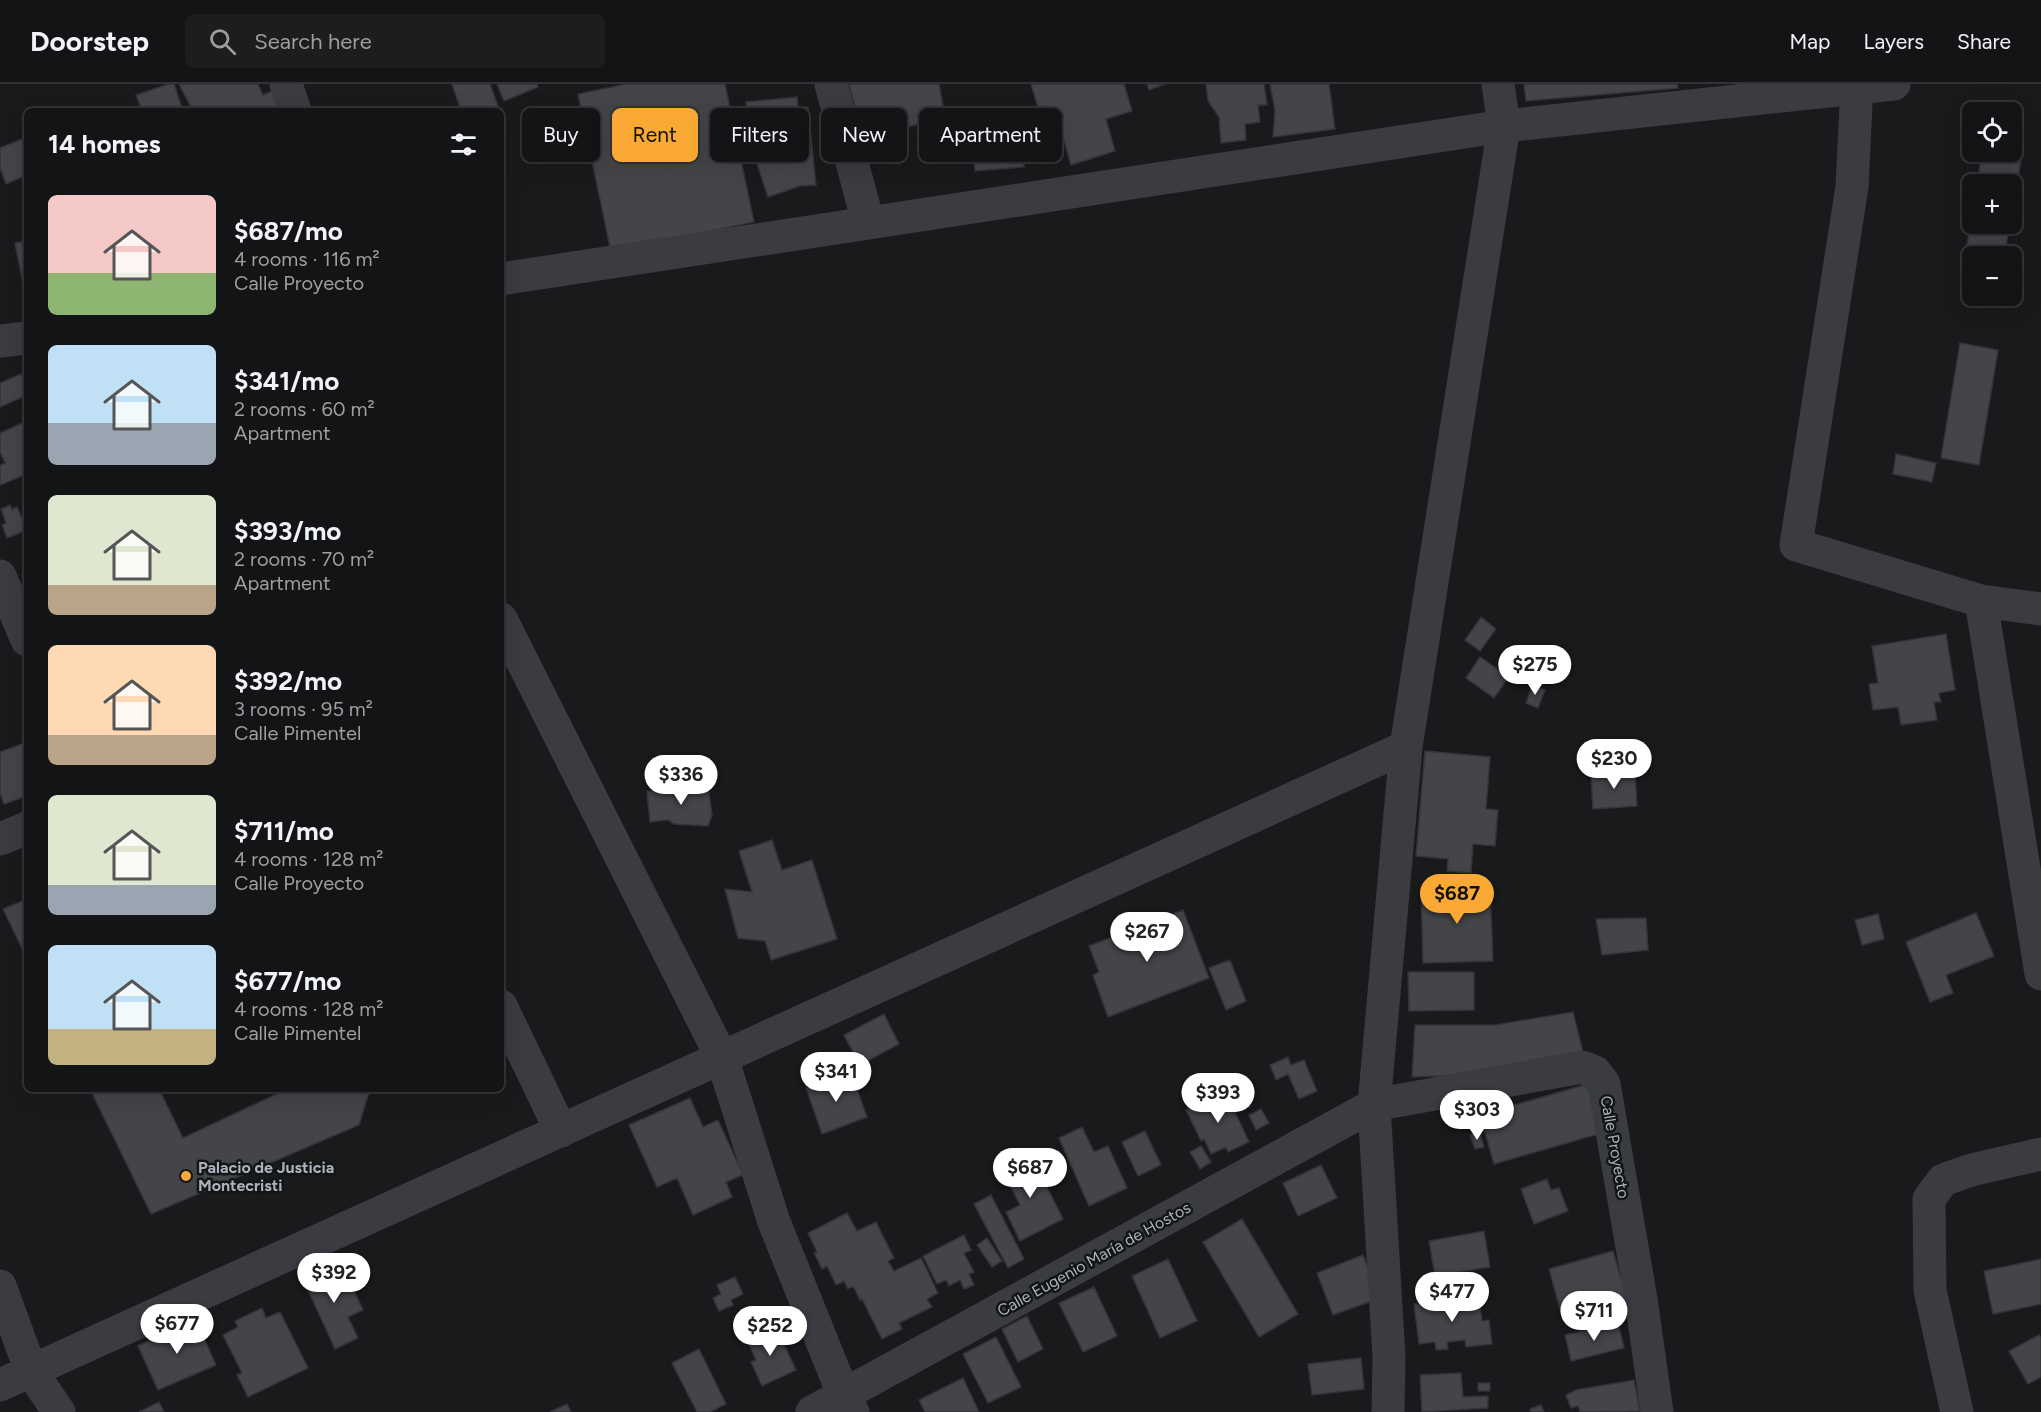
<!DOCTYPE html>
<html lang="en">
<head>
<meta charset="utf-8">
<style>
	:root { --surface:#131415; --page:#1c1d1e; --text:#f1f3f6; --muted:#9d9ea0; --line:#323334; --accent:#f9a934 }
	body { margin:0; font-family:Figtree,sans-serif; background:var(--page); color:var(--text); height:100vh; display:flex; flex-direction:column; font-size:22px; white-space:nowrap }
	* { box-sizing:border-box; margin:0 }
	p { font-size:20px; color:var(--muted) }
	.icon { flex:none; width:33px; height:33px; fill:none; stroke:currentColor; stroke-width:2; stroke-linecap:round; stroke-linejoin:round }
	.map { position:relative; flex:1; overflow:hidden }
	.sheet { position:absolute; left:24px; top:24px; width:480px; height:984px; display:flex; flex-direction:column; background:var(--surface); border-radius:9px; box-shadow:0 6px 24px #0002,0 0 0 2px var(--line) }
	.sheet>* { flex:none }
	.guide { position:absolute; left:522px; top:24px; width:570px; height:54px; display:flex; gap:12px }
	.fabs { position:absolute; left:1962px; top:18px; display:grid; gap:12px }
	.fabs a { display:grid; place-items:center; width:60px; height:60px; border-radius:9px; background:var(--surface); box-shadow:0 6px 24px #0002,0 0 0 2px var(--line); font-size:30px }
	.price { position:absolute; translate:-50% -51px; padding:0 14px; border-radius:21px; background:#fff; color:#222; font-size:20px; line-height:39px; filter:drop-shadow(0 2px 3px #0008) }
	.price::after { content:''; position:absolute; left:50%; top:36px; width:18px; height:14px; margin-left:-9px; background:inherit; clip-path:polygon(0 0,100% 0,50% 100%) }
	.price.current { background:var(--accent); color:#111 }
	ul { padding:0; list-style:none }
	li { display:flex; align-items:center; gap:18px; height:150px; padding:0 24px }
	li span { display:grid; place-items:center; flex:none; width:168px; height:120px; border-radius:9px; color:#555 }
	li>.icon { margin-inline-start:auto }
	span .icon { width:72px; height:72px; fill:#fffc; stroke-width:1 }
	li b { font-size:26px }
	h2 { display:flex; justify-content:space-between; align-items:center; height:72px; padding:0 24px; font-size:26px }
	.pill { padding:0 21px; border-radius:9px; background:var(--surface); box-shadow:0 6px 24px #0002,0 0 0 2px var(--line); font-size:21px; line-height:54px }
	.pill.current { background:var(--accent); color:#111 }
	header { display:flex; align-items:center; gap:36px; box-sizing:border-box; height:84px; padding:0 30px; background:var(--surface); border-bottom:2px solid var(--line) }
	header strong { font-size:28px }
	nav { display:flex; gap:33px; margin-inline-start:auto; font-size:21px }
	.search { width:420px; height:54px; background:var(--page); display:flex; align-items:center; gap:15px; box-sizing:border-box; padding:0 21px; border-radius:9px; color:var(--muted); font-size:22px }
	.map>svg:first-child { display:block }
	.building { fill:#434549; stroke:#333438; stroke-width:1.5 }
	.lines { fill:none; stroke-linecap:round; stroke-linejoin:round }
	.minor { stroke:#3a3c41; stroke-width:33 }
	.poi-dot { fill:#f9a934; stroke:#141517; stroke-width:2 }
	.labels { text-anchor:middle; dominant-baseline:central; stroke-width:5; stroke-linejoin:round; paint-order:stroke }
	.street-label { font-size:16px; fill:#acb2bc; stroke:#141517 }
	.poi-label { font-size:16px; font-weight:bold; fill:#acb2bc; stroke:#141517; text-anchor:start }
</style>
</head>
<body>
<header>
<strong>Doorstep</strong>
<div class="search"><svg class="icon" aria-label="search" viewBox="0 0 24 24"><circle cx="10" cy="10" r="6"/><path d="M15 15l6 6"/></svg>Search here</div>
<nav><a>Map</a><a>Layers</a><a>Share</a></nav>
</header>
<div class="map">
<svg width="2041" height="1328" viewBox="0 0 2041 1328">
	<rect width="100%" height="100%" fill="#191a1c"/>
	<!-- building -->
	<path class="building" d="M169,0H174L183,27H142L136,11Z
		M179,0H258L263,11L274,6L283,27H193Z
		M452,0H490L498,22L484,27H461Z
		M497,0H537L538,3L504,17Z
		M627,0H725L754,138L611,168L578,10Z
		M849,0H939L945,33L863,55Z
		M1031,0H1124L1132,27L1106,35L1115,67L1071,81L1062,50L1047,54Z
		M1147,0H1165L1149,6Z
		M1206,0H1264L1267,21H1258L1260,38L1245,40L1246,56L1221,59L1219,33L1208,17Z
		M1270,0H1329L1335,45L1273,53L1275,27Z
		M1524,0H1677L1678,4L1526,17Z
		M797,13L798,24L808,23L816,101L800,102L768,113L751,62L746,18Z
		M1019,37L1024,83L975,87L971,41Z
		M27,53V91L6,100L0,84V64Z
		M1982,69L2021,76L2012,131V100H1977Z
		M1972,127V140H2010L2004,172H1972V183L1964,181Z
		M27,157V221L15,159Z
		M1960,259L1998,266L1979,381L1941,374Z
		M21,290L27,302V311L0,323V299Z
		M27,337V390L0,401V381L5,379L0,368V349Z
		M1896,370L1936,379L1932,398L1893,390Z
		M10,421L12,425L17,423L27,446L7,454L2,441L6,439L1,425Z
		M1481,533L1496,545L1480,567L1465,556Z
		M1946,550L1955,606L1939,609L1941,618H1934L1937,636L1901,641L1898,623L1873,626L1869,600L1878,599L1872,562Z
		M1480,573L1509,593L1494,614L1466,594Z
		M1532,601L1545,606L1538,624L1526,619Z
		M27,658V712L4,720L0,709V668Z
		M1425,667L1490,673L1486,725L1498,726L1495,762L1473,760L1471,789L1447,787L1448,775L1416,772Z
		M1635,688L1637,722L1593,725L1591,690Z
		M708,701L712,731L708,742L674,740L668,736L650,738L647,707Z
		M772,756L782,786L812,776L837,855L771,876L765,857L738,854L725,805L752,808L739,767Z
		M1490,802L1493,877L1423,879L1421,804Z
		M27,815V875L3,825Z
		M1183,826L1209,894L1108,933L1093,891L1099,888L1089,862Z
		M1976,829L1994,872L1946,891L1953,909L1930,918L1906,858Z
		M1878,830L1884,855L1862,861L1855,836Z
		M1646,834L1648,866L1602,871L1596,835Z
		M1230,876L1246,917L1226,926L1209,884Z
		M1408,888H1474V926L1409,927Z
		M1573,928L1583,968L1489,990L1412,993L1415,941H1495Z
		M884,930L899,960L860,981L844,951Z
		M1288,973L1291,981L1304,976L1317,1007L1299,1015L1288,990L1276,996L1270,981Z
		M851,988L867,1033L822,1050L806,1004Z
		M1588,1000L1602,1049L1494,1080L1480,1031Z
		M90,1005H159L183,1054L287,1005H370L359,1041L151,1130Z
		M1225,1007L1249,1058L1228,1068L1226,1063L1211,1070L1204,1055L1201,1057L1186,1026Z
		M1245,1007L1251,1022L1247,1024L1240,1010Z
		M690,1014L703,1043L718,1036L743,1091L726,1098L732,1113L693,1131L677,1094L657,1103L629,1041Z
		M1261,1025L1269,1039L1256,1046L1249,1031Z
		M1082,1043L1094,1068L1108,1062L1127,1104L1089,1122L1059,1054Z
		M1145,1047L1161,1081L1138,1092L1122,1058Z
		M1480,1048L1484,1063L1475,1065L1470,1051Z
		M1201,1062L1211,1078L1200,1085L1190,1068Z
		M1030,1069L1063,1135L1020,1157L1006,1128L1020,1121L1001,1084Z
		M1321,1081L1337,1114L1298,1132L1283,1099Z
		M1547,1095L1551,1106L1559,1104L1568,1127L1534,1140L1521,1105Z
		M991,1111L1024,1175L1008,1184L974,1120Z
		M847,1129L857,1147L876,1138L894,1174L888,1177L894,1187L921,1174L938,1209L927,1215L932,1223L899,1239L902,1245L882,1255L862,1215L860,1216L853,1202L848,1205L844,1197L836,1201L827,1182L822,1185L814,1169L817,1168L808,1149Z
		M1242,1135L1298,1230L1259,1253L1203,1158Z
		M1484,1147L1490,1183L1435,1192L1429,1157Z
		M964,1151L971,1166L964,1169L974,1188L969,1190L974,1201L964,1205L960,1196L949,1202L946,1196L937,1200L923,1172Z
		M987,1154L1002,1177L992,1183L977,1161Z
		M1613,1167L1630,1225L1576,1240L1574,1233L1563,1236L1549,1185Z
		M1363,1171L1380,1214L1333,1231L1317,1189Z
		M1168,1175L1197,1237L1160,1254L1132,1192Z
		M2041,1175V1220L1993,1230L1984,1187Z
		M324,1182L329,1192L344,1185L363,1226L348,1233L358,1254L335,1265L302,1193Z
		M735,1193L743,1210L731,1216L733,1221L719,1227L713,1214L721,1210L717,1201Z
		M1094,1203L1117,1252L1083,1268L1059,1219Z
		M1479,1213L1482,1237L1489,1236L1492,1260L1466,1263L1465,1256L1447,1258L1448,1265L1436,1266L1435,1258L1419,1260L1414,1220Z
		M262,1224L266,1234L280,1228L308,1284L248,1313L237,1291L242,1289L223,1251L238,1243L235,1237Z
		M1027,1232L1043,1265L1018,1278L1002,1245Z
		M196,1236L216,1281L158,1306L138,1262Z
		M1618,1238L1624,1264L1571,1277L1565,1251Z
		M776,1243L796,1286L762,1302L751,1278L756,1276L747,1256Z
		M2039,1251L2041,1254V1293L2028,1300L2009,1267Z
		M996,1253L1021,1303L988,1319L963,1270Z
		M699,1265L726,1320L710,1328H697L672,1279Z
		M1361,1274L1364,1305L1312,1311L1308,1280Z
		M1461,1289L1463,1313L1488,1312V1324L1422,1328L1420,1291Z
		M963,1294L979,1328H925L919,1316Z
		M1634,1296L1640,1327L1580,1328L1578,1322L1571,1324L1566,1311L1576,1306Z
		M1478,1299H1490V1307H1478Z
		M159,1318L164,1328H139Z
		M567,1320L571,1328H550Z
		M1541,1321L1544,1328H1531L1530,1325Z"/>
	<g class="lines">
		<!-- minor -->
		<path class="minor" d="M286,0L295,27
			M831,0L868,138
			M1857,0L1852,103L1796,461L1981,517L2041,525
			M501,195L1504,42L1894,0
			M0,257L27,254
			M0,492L27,556
			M1981,517L2041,890
			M501,535L722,974L774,1138L844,1312L853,1328
			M0,755L27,744
			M501,922L561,1047
			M0,1202L31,1287L59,1328
			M0,1301L1406,663
			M812,1328L1374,1021L1582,983L1595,988L1604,1000L1641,1215L1657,1328
			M1388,1328L1389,1273L1374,1021L1406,663L1504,42L1498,0
			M1957,1328L1930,1206L1929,1115L1943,1096L1971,1086L2041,1070"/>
	</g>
	<!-- markers -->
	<circle class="poi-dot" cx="186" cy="1092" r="6"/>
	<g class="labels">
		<!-- street labels -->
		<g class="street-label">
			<text transform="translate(1615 1063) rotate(80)">Calle Proyecto</text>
			<text transform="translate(1094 1175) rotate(-29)">Calle Eugenio María de Hostos</text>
		</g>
		<!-- poi labels -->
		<g class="poi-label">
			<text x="198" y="1083">Palacio de Justicia<tspan x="198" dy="18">Montecristi</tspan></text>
		</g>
	</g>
</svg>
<div class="fabs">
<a><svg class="icon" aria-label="locate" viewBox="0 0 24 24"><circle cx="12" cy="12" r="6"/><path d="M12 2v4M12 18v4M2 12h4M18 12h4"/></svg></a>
<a>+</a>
<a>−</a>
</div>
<b class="price" style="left:1535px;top:612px">$275</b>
<b class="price" style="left:1614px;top:706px">$230</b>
<b class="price" style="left:681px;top:722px">$336</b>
<b class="price current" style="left:1457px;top:841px">$687</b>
<b class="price" style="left:1147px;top:879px">$267</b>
<b class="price" style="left:836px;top:1019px">$341</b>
<b class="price" style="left:1218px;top:1040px">$393</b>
<b class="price" style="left:1477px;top:1057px">$303</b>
<b class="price" style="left:1030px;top:1115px">$687</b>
<b class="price" style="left:334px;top:1220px">$392</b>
<b class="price" style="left:1452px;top:1239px">$477</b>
<b class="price" style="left:1594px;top:1258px">$711</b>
<b class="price" style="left:177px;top:1271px">$677</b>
<b class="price" style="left:770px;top:1273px">$252</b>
<div class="guide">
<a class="pill">Buy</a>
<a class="pill current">Rent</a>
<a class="pill">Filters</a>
<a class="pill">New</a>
<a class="pill">Apartment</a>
</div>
<section class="sheet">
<h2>14 homes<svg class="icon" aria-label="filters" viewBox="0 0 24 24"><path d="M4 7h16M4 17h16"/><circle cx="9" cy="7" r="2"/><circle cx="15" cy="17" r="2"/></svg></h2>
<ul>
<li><span style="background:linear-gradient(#f6c9c9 65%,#8fb573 0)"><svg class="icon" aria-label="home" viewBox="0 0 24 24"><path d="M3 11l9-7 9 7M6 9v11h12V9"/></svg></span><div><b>$687/mo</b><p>4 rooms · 116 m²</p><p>Calle Proyecto</p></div></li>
<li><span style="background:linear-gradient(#bfe0f5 65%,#9aa5b1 0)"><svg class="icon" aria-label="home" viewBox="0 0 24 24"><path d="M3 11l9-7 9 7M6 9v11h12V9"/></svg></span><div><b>$341/mo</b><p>2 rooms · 60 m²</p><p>Apartment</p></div></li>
<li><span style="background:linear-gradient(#dfe7d0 75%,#b9a48a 0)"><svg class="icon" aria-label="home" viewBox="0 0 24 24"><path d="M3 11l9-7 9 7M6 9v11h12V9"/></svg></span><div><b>$393/mo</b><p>2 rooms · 70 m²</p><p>Apartment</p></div></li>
<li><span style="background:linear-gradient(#ffd9b3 75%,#b9a48a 0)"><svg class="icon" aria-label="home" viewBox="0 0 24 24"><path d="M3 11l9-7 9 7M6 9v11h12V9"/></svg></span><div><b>$392/mo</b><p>3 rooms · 95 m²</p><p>Calle Pimentel</p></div></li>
<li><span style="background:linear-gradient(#dfe7d0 75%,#9aa5b1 0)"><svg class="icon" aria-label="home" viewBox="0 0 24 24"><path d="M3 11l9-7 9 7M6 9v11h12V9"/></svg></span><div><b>$711/mo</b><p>4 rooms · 128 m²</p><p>Calle Proyecto</p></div></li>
<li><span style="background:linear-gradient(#bfe0f5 70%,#c2b280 0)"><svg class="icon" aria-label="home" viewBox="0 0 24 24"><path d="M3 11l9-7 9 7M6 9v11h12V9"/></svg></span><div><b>$677/mo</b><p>4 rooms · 128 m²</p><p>Calle Pimentel</p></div></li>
</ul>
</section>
</div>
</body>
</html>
